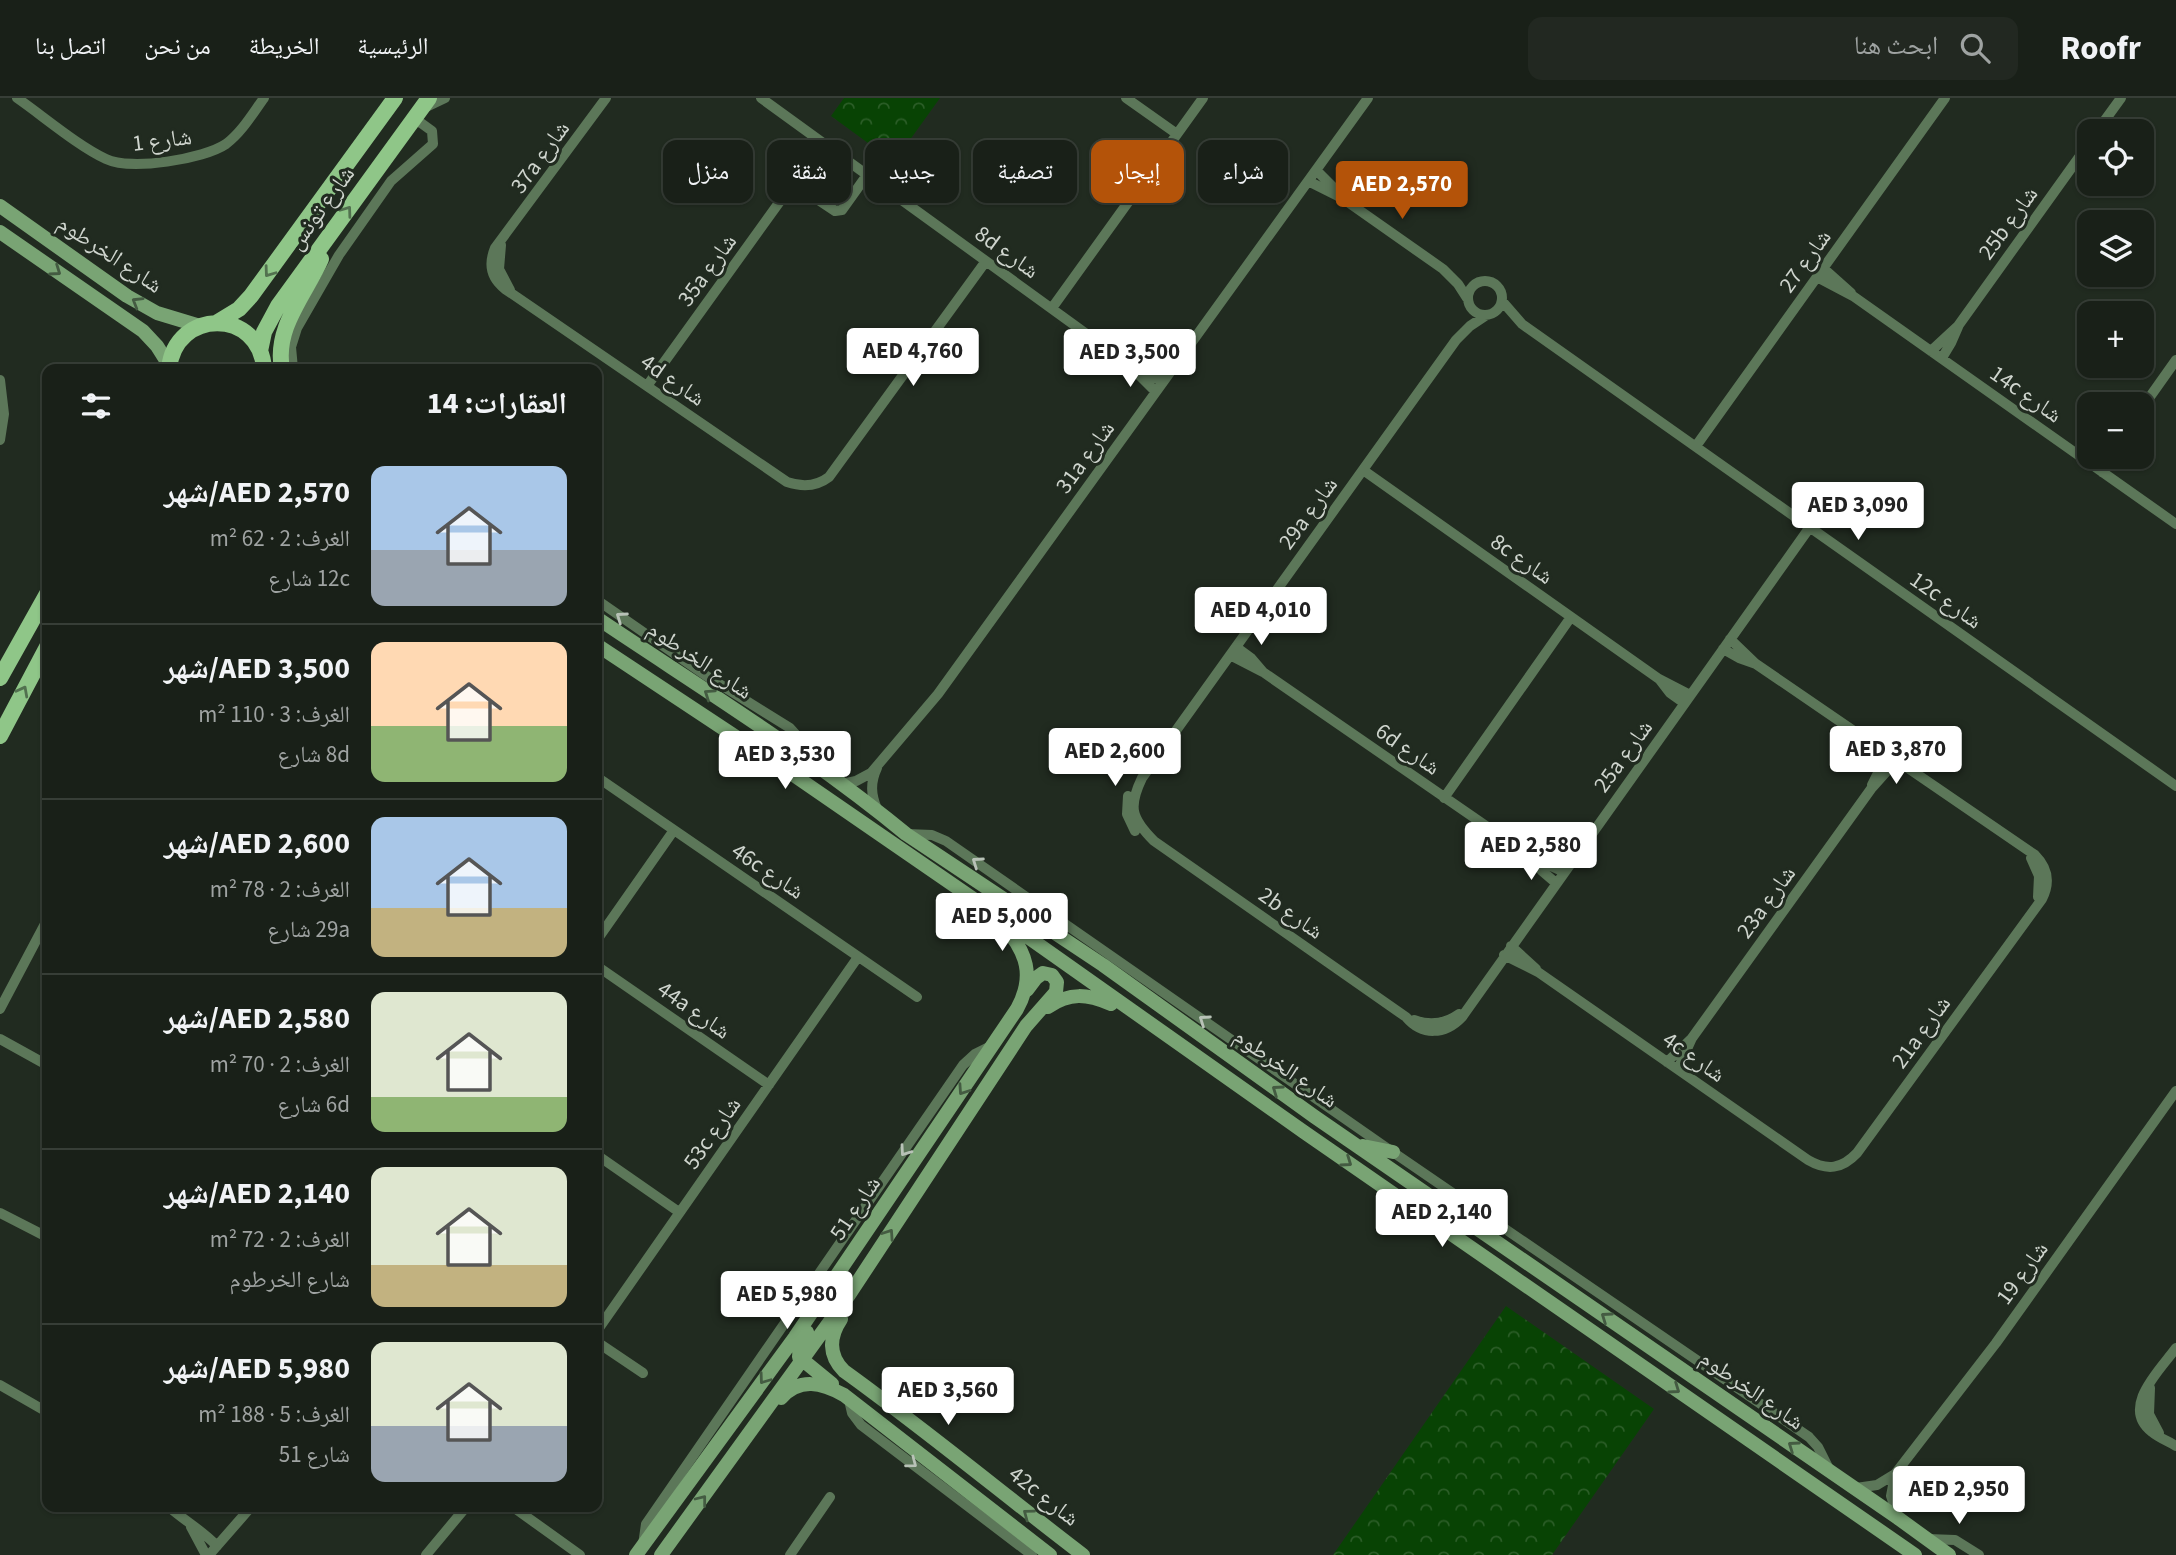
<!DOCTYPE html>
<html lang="ar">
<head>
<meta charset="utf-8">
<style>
	:root { --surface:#192018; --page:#222821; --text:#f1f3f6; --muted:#9fa3a2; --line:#373e37; --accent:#b45309 }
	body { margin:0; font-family:"Source Sans 3","Noto Naskh Arabic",sans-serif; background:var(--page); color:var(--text); direction:rtl; height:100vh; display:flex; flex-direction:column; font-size:26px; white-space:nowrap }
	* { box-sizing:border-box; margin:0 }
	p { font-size:23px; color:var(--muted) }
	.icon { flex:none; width:38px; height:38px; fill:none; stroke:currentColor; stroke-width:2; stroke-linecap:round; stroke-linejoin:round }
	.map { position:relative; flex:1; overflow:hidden; direction:ltr }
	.sheet { position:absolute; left:42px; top:266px; width:560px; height:1148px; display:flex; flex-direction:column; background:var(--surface); border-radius:14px; box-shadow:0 2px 5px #0004,0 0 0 2px var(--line); direction:rtl }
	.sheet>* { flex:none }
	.hud { position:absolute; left:623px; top:42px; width:665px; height:63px; direction:rtl; display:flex; gap:14px }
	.controls { position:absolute; left:2077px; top:21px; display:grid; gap:14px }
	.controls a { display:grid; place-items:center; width:77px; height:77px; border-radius:14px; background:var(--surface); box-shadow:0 2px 5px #0004,0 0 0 2px var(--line); font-size:35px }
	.price { position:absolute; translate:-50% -60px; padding:0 16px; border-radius:7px; background:#fff; color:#222; font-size:23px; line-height:46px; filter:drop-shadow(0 2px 4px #0008) }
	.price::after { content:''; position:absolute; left:50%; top:42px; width:21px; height:16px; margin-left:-10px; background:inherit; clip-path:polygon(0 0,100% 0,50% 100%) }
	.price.active { background:var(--accent); color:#fff }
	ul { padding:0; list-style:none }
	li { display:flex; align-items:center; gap:21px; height:175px; padding:0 35px }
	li+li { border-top:2px solid var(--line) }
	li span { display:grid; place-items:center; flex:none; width:196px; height:140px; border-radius:14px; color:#555 }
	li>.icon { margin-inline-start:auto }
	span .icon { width:84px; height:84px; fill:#fffc; stroke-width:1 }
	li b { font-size:30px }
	h2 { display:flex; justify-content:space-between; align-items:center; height:84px; padding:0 35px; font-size:30px }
	.pill { padding:0 24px; border-radius:14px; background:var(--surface); box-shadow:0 2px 5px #0004,0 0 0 2px var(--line); font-size:24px; line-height:63px }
	.pill.active { background:var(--accent); color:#fff }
	header { display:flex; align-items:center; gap:42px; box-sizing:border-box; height:98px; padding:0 35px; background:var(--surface); border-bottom:2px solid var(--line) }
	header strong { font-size:33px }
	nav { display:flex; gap:38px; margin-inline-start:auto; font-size:24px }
	.search { width:490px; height:63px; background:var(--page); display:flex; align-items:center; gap:18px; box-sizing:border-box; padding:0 24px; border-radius:14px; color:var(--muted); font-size:26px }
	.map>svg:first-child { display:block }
	.forest { fill:url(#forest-crowns) }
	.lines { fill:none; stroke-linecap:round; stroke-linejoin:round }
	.street { stroke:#5c7759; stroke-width:10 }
	.secondary { stroke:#79a474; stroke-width:14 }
	.primary { stroke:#8fc688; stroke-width:16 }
	.oneway { stroke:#52714f }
	.oneway2 { stroke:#445b42 }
	.oneway3 { stroke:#b8c2b7 }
	.labels { text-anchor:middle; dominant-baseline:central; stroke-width:6; stroke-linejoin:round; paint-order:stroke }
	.street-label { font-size:23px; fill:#cfd5ce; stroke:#212b20 }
</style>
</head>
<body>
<header>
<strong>Roofr</strong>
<div class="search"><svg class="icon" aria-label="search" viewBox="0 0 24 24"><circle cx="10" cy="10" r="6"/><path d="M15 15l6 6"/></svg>ابحث هنا</div>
<nav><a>الرئيسية</a><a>الخريطة</a><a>من نحن</a><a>اتصل بنا</a></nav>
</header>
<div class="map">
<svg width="2176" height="1457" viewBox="0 0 2176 1457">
	<defs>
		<pattern id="forest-crowns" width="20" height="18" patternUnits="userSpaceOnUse" patternTransform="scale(1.75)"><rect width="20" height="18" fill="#084304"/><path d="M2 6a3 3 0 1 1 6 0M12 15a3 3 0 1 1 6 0" fill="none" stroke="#2b5d27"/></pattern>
	</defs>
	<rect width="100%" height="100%" fill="#212b20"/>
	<!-- forest -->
	<path class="forest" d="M844,0H940L894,64L831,18Z
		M1506,1208L1654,1311L1552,1457H1333Z"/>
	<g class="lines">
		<!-- street -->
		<path class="street" d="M17,0C43,18 78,48 106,61C131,73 204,61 226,46C242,34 253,15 264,0
			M606,0L495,150C488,167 491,180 505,191L787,384C802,389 816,389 829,379L986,163
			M761,0L1128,266L1156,294
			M1126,0L1177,36
			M422,11L445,0
			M2097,33L2121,0
			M1316,72L1340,96
			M1308,83L1342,100L1443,171L1458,186L1467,200
			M793,85L835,113L842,112L867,77
			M501,147L499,171L510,192
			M1823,170L1851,195
			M1817,179L1853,198L2176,426
			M1468 200a17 17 0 1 1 34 0a17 17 0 1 1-34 0Z
			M1502,203L1522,226L2176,688
			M1052,210L1203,0
			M1485,218L1470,228L1456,242L1142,680C1128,709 1131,720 1154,743L1406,919C1422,938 1445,937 1462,919L1810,429
			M1931,253L1958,228L2090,44
			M1942,260L1951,245L1958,229
			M1132,267L1163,284
			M293,271L291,249L297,230L339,157L391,83L433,46L432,33L421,25L413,22
			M0,282L4,316L0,342
			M647,288L822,45
			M2142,310L2176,262
			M1696,348L1945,0
			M1363,372L1659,581L1690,597
			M2102,374L2112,359
			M597,502L705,577L790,630L799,640L807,659
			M1236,549L1251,560L1263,574
			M1723,551L1739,560L1756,566
			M1230,557L1263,574L1531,759L1564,774
			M1660,582L1670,595L1684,605
			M877,670C870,685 871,697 877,711
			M597,679L917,899
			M842,686L856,683L871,675L938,596L1368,0
			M1872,687L1887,657
			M1128,698L1127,716L1135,733
			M1444,700L1571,519
			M907,736L932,737L946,743L1384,1048L1809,1339L1818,1349L1828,1369
			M1531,760L1542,773L1556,785
			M2031,760L2039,778L2038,799
			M597,842L674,732
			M1511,848L1536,871
			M1504,857L1538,874L1808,1062C1827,1073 1842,1071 1857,1055L2042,801C2050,785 2048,770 2035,757L1756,566L1730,541
			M597,868L769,987
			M0,911L47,822
			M1414,922C1430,928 1445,926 1459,916
			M0,941L47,967
			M1667,964L1691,941
			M1678,971L1692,940L1871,691L1896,663
			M597,1057L679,1114
			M0,1115L47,1139
			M597,1233L858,859
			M597,1244L643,1275
			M2176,1250C2160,1272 2120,1309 2152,1334C2159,1340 2168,1343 2176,1348
			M0,1287L47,1314
			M2150,1290L2149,1316L2159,1335
			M849,1302L852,1315L861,1327L1032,1457
			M1895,1377L1891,1398L1898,1419
			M1856,1390L1877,1387L1895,1376L1996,1245L2176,993
			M169,1409C185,1423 203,1433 217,1448
			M513,1409L580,1457
			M191,1429L206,1457
			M1928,1441L1955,1442L1979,1457
			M643,1447L646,1426L963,967L975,956L991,948
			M209,1457L251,1409
			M426,1457L466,1409
			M790,1457L830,1399"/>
		<!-- secondary -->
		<path class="secondary" d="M0,108L127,198L157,215L200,228
			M0,134L143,233L157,248L169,267
			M597,520C701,590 809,656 906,736L1103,867L1315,1019L1898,1420L1949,1457
			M597,547L795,678L991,813L1304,1034L1915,1457
			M1048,909C1070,894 1087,896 1111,906
			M1363,1048L1393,1054
			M841,1221C829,1239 828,1257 844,1273C926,1332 1003,1396 1083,1457
			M807,1234L800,1246L799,1259L832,1286
			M781,1300C800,1279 822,1285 844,1297L1050,1457
			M636,1457L795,1239L1017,911C1035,878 1027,854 1003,827
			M661,1457L849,1197L1026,928L1056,894L1057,884L1052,877L1043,875L1036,880L1027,892"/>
		<!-- primary -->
		<path class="primary" d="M216,225L239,211L251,198L395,0
			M260,253L264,234L278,208L429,0
			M169,271C175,210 260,210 264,271
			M282,271C274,230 305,197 321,161
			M0,580L47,496
			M0,638L47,549"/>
	</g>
	<!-- one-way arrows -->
	<defs><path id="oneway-chevron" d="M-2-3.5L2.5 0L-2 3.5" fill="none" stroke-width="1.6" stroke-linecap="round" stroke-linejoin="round" transform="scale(1.75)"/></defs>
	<g class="oneway">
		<use href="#oneway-chevron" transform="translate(347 113) rotate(-54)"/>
		<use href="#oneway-chevron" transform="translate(269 174) rotate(126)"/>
		<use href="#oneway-chevron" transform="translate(23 593) rotate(-62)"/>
	</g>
	<g class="oneway2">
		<use href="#oneway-chevron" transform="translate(56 173) rotate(35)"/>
		<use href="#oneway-chevron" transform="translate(137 204) rotate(-149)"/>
		<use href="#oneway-chevron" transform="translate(709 596) rotate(-146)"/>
		<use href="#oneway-chevron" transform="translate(963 992) rotate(124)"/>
		<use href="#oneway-chevron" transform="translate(1277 992) rotate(-145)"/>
		<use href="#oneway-chevron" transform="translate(1347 1064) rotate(35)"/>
		<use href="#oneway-chevron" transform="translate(889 1136) rotate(-56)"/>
		<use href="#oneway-chevron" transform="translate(1606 1219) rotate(-145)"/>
		<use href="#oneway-chevron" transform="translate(764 1281) rotate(126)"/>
		<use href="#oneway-chevron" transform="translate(1675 1291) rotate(35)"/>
		<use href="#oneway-chevron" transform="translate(1793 1348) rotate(-145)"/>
		<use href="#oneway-chevron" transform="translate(702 1402) rotate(-52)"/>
		<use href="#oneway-chevron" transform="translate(1028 1416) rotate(-143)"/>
	</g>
	<g class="oneway3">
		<use href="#oneway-chevron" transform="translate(621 519) rotate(-145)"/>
		<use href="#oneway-chevron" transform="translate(977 764) rotate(-145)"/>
		<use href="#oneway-chevron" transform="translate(1204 922) rotate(-145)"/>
		<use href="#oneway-chevron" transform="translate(905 1053) rotate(125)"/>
		<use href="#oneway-chevron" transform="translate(912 1365) rotate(37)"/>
	</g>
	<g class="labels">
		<!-- street labels -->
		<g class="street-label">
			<text transform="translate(162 42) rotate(-7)">شارع 1</text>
			<text transform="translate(540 59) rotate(-54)">37a شارع</text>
			<text transform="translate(321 110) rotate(-54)">شارع تونس</text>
			<text transform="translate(2008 125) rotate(-54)">25b شارع</text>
			<text transform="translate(1007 154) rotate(36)">8d شارع</text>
			<text transform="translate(110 156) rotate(34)">شارع الخرطوم</text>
			<text transform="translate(1805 163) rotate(-54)">شارع 27</text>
			<text transform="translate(707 172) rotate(-54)">35a شارع</text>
			<text transform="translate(673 282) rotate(35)">4d شارع</text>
			<text transform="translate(2026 296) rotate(35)">14c شارع</text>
			<text transform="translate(1085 359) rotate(-54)">31a شارع</text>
			<text transform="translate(1308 415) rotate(-54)">29a شارع</text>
			<text transform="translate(1522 461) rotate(35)">8c شارع</text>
			<text transform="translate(1946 502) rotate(35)">12c شارع</text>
			<text transform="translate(700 562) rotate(34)">شارع الخرطوم</text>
			<text transform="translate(1408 651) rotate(35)">6d شارع</text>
			<text transform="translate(1623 658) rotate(-54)">25a شارع</text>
			<text transform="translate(768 773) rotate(34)">46c شارع</text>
			<text transform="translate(1766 804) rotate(-54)">23a شارع</text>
			<text transform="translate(1291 815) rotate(35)">2b شارع</text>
			<text transform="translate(694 912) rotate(35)">44a شارع</text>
			<text transform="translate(1921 934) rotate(-54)">21a شارع</text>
			<text transform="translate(1694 959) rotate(35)">4c شارع</text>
			<text transform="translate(1286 970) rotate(35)">شارع الخرطوم</text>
			<text transform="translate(712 1035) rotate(-55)">53c شارع</text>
			<text transform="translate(855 1110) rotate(-56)">شارع 51</text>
			<text transform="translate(2022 1175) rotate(-54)">شارع 19</text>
			<text transform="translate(1752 1292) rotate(35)">شارع الخرطوم</text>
			<text transform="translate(1044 1398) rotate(38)">42c شارع</text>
		</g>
	</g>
</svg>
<div class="controls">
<a><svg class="icon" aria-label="locate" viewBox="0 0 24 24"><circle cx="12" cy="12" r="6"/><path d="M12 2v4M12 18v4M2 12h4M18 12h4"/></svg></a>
<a><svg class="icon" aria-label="layers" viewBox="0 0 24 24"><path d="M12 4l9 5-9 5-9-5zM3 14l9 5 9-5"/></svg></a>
<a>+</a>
<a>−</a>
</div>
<b class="price active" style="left:1402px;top:123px">AED 2,570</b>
<b class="price" style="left:913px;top:290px">AED 4,760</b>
<b class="price" style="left:1130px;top:291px">AED 3,500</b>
<b class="price" style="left:1858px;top:444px">AED 3,090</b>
<b class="price" style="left:1261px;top:549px">AED 4,010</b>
<b class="price" style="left:1896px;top:688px">AED 3,870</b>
<b class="price" style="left:1115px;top:690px">AED 2,600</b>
<b class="price" style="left:785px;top:693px">AED 3,530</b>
<b class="price" style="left:1531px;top:784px">AED 2,580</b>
<b class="price" style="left:1002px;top:855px">AED 5,000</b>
<b class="price" style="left:1442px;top:1151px">AED 2,140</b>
<b class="price" style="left:787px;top:1233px">AED 5,980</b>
<b class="price" style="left:948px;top:1329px">AED 3,560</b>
<b class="price" style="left:1959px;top:1428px">AED 2,950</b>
<div class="hud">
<a class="pill">شراء</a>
<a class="pill active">إيجار</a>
<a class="pill">تصفية</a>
<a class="pill">جديد</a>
<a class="pill">شقة</a>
<a class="pill">منزل</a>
</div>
<section class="sheet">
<h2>العقارات: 14<svg class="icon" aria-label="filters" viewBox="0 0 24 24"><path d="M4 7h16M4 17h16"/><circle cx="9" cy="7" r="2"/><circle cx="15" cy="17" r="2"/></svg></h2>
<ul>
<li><span style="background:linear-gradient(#a9c7e8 60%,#9aa5b1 0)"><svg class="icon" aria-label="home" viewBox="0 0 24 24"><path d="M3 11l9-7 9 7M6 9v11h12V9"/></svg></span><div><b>AED 2,570/شهر</b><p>الغرف: 2 · 62 m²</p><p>12c شارع</p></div></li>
<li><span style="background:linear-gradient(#ffd9b3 60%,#8fb573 0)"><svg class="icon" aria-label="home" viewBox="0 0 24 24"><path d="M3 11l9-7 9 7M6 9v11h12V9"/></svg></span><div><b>AED 3,500/شهر</b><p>الغرف: 3 · 110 m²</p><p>8d شارع</p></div></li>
<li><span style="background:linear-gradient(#a9c7e8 65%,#c2b280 0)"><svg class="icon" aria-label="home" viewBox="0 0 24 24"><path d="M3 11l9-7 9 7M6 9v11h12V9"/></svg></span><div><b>AED 2,600/شهر</b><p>الغرف: 2 · 78 m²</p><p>29a شارع</p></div></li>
<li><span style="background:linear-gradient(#dfe7d0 75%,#8fb573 0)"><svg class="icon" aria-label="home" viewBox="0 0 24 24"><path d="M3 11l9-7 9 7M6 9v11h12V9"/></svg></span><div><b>AED 2,580/شهر</b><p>الغرف: 2 · 70 m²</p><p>6d شارع</p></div></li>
<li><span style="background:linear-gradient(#dfe7d0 70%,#c2b280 0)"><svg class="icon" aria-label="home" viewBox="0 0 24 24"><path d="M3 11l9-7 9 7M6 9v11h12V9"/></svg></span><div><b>AED 2,140/شهر</b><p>الغرف: 2 · 72 m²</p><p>شارع الخرطوم</p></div></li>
<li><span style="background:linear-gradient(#dfe7d0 60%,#9aa5b1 0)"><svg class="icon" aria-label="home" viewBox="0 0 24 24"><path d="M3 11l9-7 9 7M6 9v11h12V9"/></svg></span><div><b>AED 5,980/شهر</b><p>الغرف: 5 · 188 m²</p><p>شارع 51</p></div></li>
</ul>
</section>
</div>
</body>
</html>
